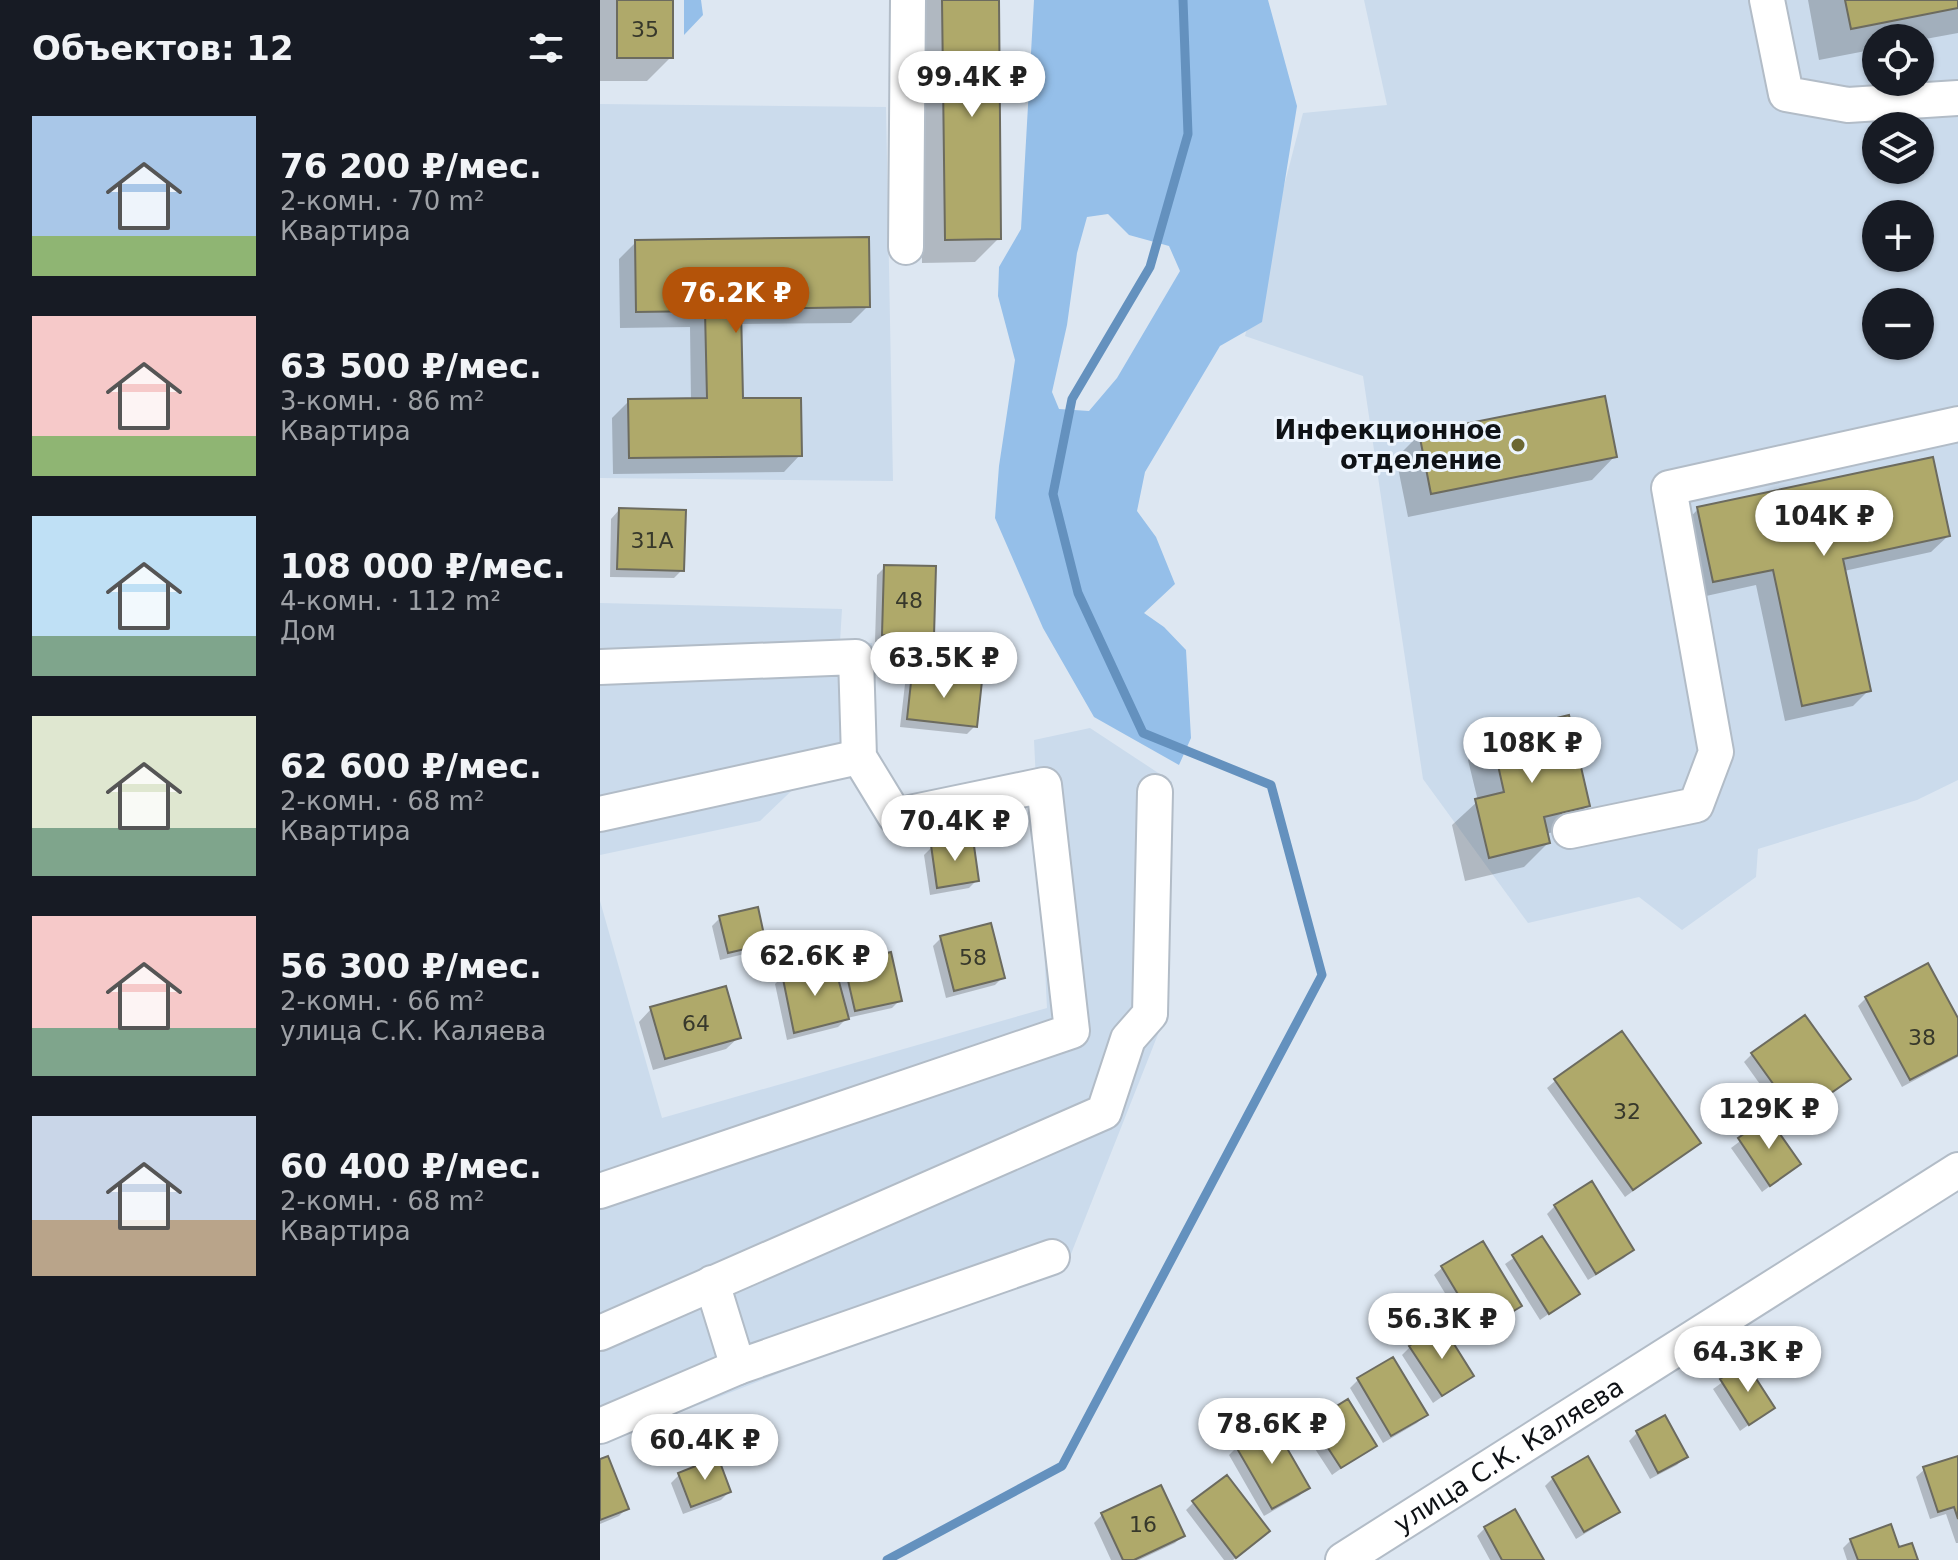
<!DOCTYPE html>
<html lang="ru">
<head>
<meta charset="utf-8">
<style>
	:root { --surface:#171b24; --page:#242831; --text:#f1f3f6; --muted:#9ea1a6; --accent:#b45309 }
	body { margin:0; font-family:"DejaVu Sans",sans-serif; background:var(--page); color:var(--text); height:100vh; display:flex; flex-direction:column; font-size:30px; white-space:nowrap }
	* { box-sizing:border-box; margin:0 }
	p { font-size:26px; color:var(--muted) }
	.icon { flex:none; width:44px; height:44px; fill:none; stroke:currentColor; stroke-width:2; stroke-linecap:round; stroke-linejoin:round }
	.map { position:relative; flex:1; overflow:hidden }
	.side { display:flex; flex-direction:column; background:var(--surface); width:600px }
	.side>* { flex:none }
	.buttons { position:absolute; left:1262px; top:24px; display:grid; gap:16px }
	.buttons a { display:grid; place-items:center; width:72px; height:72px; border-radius:50%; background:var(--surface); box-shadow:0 2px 6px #0004; font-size:40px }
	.price { position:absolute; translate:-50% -68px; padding:0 18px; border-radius:28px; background:#fff; color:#222; font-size:26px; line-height:52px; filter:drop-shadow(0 2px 4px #0008) }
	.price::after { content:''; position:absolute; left:50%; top:48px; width:24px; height:18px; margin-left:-12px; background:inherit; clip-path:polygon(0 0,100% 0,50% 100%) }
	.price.current { background:var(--accent); color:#fff }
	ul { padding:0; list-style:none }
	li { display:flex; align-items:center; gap:24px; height:200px; padding:0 32px }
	li span { display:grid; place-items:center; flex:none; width:224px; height:160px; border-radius:0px; color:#555 }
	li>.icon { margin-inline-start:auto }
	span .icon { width:96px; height:96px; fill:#fffc; stroke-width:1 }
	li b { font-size:34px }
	h2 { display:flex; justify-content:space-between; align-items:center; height:96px; padding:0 32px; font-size:34px }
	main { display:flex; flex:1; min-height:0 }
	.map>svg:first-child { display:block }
	.built { fill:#cbdbec; fill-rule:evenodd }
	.green { fill:#95bfe9; fill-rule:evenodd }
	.shadow { fill:#0003 }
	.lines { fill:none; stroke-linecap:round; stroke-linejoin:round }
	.stream { stroke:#6491be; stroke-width:9 }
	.building { fill:#afa96a; stroke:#6c6b5f; stroke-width:2 }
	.minor-casing { stroke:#b2bcc7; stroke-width:38 }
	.minor { stroke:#fff; stroke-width:34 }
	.poi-dot { fill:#6b6632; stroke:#ecf4fd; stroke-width:3 }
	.labels { text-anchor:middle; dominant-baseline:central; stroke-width:6; stroke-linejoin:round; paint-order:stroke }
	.number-label { font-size:22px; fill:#37382b }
	.poi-label { font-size:26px; font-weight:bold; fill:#0f1216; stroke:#ecf4fd; text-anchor:end }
	.street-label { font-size:26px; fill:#0f1216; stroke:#ecf4fd }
</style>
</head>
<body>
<main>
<section class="side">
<h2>Объектов: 12<svg class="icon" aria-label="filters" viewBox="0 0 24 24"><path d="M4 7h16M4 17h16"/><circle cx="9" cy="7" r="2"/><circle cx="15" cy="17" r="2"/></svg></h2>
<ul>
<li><span style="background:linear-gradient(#a9c7e8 75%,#8fb573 0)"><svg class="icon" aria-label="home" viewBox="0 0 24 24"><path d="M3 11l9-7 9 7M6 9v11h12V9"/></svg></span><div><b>76 200 ₽/мес.</b><p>2-комн. · 70 m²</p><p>Квартира</p></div></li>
<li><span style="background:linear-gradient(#f6c9c9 75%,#8fb573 0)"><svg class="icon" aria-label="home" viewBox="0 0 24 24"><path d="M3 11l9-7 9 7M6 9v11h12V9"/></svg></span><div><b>63 500 ₽/мес.</b><p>3-комн. · 86 m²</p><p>Квартира</p></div></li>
<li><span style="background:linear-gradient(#bfe0f5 75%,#7fa58c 0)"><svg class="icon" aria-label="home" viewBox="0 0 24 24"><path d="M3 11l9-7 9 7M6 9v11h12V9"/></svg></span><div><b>108 000 ₽/мес.</b><p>4-комн. · 112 m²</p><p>Дом</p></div></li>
<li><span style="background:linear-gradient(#dfe7d0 70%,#7fa58c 0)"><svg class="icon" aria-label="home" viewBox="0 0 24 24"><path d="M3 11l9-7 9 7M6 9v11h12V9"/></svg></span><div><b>62 600 ₽/мес.</b><p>2-комн. · 68 m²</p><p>Квартира</p></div></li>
<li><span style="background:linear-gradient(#f6c9c9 70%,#7fa58c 0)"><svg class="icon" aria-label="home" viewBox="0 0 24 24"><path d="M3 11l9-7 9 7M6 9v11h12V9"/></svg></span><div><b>56 300 ₽/мес.</b><p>2-комн. · 66 m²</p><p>улица С.К. Каляева</p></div></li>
<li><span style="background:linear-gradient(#c9d6e8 65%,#b9a48a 0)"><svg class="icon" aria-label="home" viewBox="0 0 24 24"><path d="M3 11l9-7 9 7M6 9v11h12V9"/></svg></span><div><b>60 400 ₽/мес.</b><p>2-комн. · 68 m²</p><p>Квартира</p></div></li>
</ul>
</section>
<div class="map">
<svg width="1358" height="1560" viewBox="0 0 1358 1560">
	<rect width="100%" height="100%" fill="#dde7f2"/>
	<!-- built -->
	<path class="built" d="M764,0H1358V780L1317,800L1158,849L1156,877L1082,930L1039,897L928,923L823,779L763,376L645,336L703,113L787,105ZM1276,38H1320V82H1276ZM1276,126H1320V170H1276ZM1276,214H1320V258H1276ZM1276,302H1320V346H1276Z
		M0,104L286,107L293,481L0,478Z
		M0,603L242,609L240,642L272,643L276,710L160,821L0,855Z
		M490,728L572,782L566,1014L469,1259L0,1444V901L62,1118L447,1008L434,740Z"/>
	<!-- green -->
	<path class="green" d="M84,0H101L103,15L84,35Z
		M434,0H668L697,106L662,322L620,346L545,472L537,511L556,537L575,584L544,613L564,627L586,650L591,738L579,765L494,717L443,628L395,518L399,466L415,360L398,296L399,267L421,229ZM508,214L529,235L569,246L580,271L517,378L489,411L459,409L452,392L467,325L477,253L487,217Z"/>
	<!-- shadow -->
	<path class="shadow" d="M0,0H71V57L47,81H0Z
		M319,0H397L399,238L375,262L322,263Z
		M1208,0H1358V33L1320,40V38H1276V49L1219,60Z
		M36,242L268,306L251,323L140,324L141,400L200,455L184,472L13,474L12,418L29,401H91L90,327L20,328L19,259Z
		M820,434L1015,456L992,480L808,517L796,458Z
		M1098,509L1348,536L1331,552L1244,571L1269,690L1253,706L1185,721L1156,585L1097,598L1082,526Z
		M19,510L82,570L74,578L10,577L11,519Z
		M285,567L332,636L324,644L275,642L277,575Z
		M313,676L375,726L367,734L300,727L305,684Z
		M892,736L988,805L965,829L946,834L948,843L924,867L865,881L852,825L878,801L868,760Z
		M332,847L377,880L369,888L330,895L324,855Z
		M120,918L164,943L156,951L120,960L112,926Z
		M341,938L403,977L395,985L346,998L333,946Z
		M245,964L300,1000L292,1008L247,1018L238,1027L187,1040L175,984L183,976L235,974Z
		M1266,998L1358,1022V1057L1302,1087L1258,1006Z
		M51,1009L139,1037L126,1049L53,1070L39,1022Z
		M1152,1054L1240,1087L1188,1123L1144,1062Z
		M955,1081L1098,1143L1025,1197L947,1088Z
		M1168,1120L1199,1164L1162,1192L1131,1148Z
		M955,1206L1032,1250L1024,1258L988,1280L947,1214Z
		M942,1238L977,1294L940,1320L905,1264Z
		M842,1268L920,1306L912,1314L872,1338L834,1275Z
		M810,1347L872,1376L833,1403L802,1355Z
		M1145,1366L1172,1408L1140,1431L1113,1389Z
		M758,1380L825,1415L817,1423L783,1443L750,1388Z
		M712,1424L774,1445L732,1475L704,1432Z
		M1037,1433L1085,1457L1077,1465L1050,1479L1029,1441Z
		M637,1447L707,1488L699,1496L664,1516L629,1455Z
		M1358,1458V1543H1356L1346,1514L1330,1519L1316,1477L1325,1469Z
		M0,1461L27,1508L19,1516L0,1524Z
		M79,1475L129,1492L121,1500L83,1514L71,1483Z
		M953,1478L1017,1511L1009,1519L976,1539L945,1486Z
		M560,1488L583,1535L575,1543L539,1560H511L494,1523L502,1515Z
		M593,1503L660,1539L633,1560H624L586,1510Z
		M915,1512L942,1560H890L877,1536L885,1528Z
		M1251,1540L1298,1550L1315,1560H1247L1243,1548Z"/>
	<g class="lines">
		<!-- stream -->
		<path class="stream" d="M287,1560L462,1466L722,975L671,785L543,733L478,593L453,494L472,399L550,267L588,134L583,0"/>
	</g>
	<!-- building -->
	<path class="building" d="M17,0H73V58H17Z
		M342,0H399L401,239L345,240Z
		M1245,0H1358V8L1251,29Z
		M269,237L270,307L141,309L143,398H201L202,456L29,458L28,399L107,398L105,311L36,312L35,240Z
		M1005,396L1017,457L831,494L819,433Z
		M1333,457L1350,536L1243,559L1271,691L1202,706L1173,570L1113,582L1097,507Z
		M19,508L86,510L84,571L17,569Z
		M284,565L336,566L334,636L282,635Z
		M312,673L382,681L377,727L307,719Z
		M969,715L990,806L944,817L950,843L889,858L875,799L904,792L891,734Z
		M373,839L379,881L337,888L331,845Z
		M158,907L166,944L128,953L119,916Z
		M391,923L405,978L354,991L340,936Z
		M291,952L302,1001L255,1011L244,963Z
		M234,963L249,1019L194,1033L182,974Z
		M1328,963L1358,1018V1055L1310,1080L1265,997Z
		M126,986L141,1038L65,1059L50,1007Z
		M1205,1015L1251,1079L1197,1117L1151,1053Z
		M1022,1031L1101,1143L1033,1190L954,1079Z
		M1168,1117L1201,1164L1170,1186L1138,1138Z
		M992,1181L1034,1250L996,1274L954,1205Z
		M942,1236L980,1294L949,1314L912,1255Z
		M883,1241L922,1306L880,1331L841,1266Z
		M842,1325L874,1376L842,1396L809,1346Z
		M793,1357L828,1415L791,1436L757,1378Z
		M1146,1363L1175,1408L1149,1425L1120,1379Z
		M748,1399L777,1446L741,1468L711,1422Z
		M1065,1415L1088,1457L1058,1473L1036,1431Z
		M673,1424L710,1488L672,1509L635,1445Z
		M8,1456L29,1509L0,1520V1459Z
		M988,1456L1020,1512L984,1532L952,1477Z
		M1358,1456V1519L1354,1507L1338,1512L1323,1467Z
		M118,1457L131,1492L91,1507L78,1473Z
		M627,1475L670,1531L636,1558L592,1501Z
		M561,1485L585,1536L534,1560H523L501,1513Z
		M915,1509L944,1560H902L884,1527Z
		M1291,1524L1299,1547L1312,1543L1318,1560H1258L1250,1539Z"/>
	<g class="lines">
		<!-- minor casing -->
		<g class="minor-casing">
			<g id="minor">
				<path d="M1167,0L1186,94L1248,105L1358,98"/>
				<path d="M306,247L308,0"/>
				<path d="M0,667L256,657L259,757L295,816L444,785L472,1031L0,1191"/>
				<path d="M0,814L259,757"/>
				<path d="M970,831L1096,805L1116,752L1069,488L1358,424"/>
				<path d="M112,1283L138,1367L452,1257"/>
				<path d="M0,1333L504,1112L528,1039L550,1014L555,792"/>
				<path d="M0,1426L138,1367"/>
				<path id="s1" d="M743,1560L1358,1170"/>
			</g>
		</g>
		<!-- minor -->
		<use href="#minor" class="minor"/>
	</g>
	<!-- markers -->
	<circle class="poi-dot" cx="918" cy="445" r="8"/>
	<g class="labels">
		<!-- number labels -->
		<g class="number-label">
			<text x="45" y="29">35</text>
			<text x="52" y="540">31А</text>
			<text x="309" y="600">48</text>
			<text x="373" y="957">58</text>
			<text x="96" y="1023">64</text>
			<text x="1322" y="1037">38</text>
			<text x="1027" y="1111">32</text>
			<text x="543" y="1524">16</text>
		</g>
		<!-- poi labels -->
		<g class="poi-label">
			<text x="902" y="430">Инфекционное<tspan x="902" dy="30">отделение</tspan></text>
		</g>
		<!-- street labels -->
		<g class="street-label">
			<text stroke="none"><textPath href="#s1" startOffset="196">улица С.К. Каляева</textPath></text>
		</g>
	</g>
</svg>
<div class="buttons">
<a><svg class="icon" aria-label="locate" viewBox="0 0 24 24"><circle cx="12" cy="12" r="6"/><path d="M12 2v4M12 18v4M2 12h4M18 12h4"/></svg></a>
<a><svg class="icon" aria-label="layers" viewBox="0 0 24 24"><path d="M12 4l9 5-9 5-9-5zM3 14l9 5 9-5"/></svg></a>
<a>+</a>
<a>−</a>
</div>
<b class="price" style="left:372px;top:119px">99.4K ₽</b>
<b class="price current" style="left:136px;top:335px">76.2K ₽</b>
<b class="price" style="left:1224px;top:558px">104K ₽</b>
<b class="price" style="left:344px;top:700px">63.5K ₽</b>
<b class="price" style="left:932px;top:785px">108K ₽</b>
<b class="price" style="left:355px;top:863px">70.4K ₽</b>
<b class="price" style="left:215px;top:998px">62.6K ₽</b>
<b class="price" style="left:1169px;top:1151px">129K ₽</b>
<b class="price" style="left:842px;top:1361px">56.3K ₽</b>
<b class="price" style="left:1148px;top:1394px">64.3K ₽</b>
<b class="price" style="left:672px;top:1466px">78.6K ₽</b>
<b class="price" style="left:105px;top:1482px">60.4K ₽</b>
</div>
</main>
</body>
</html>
